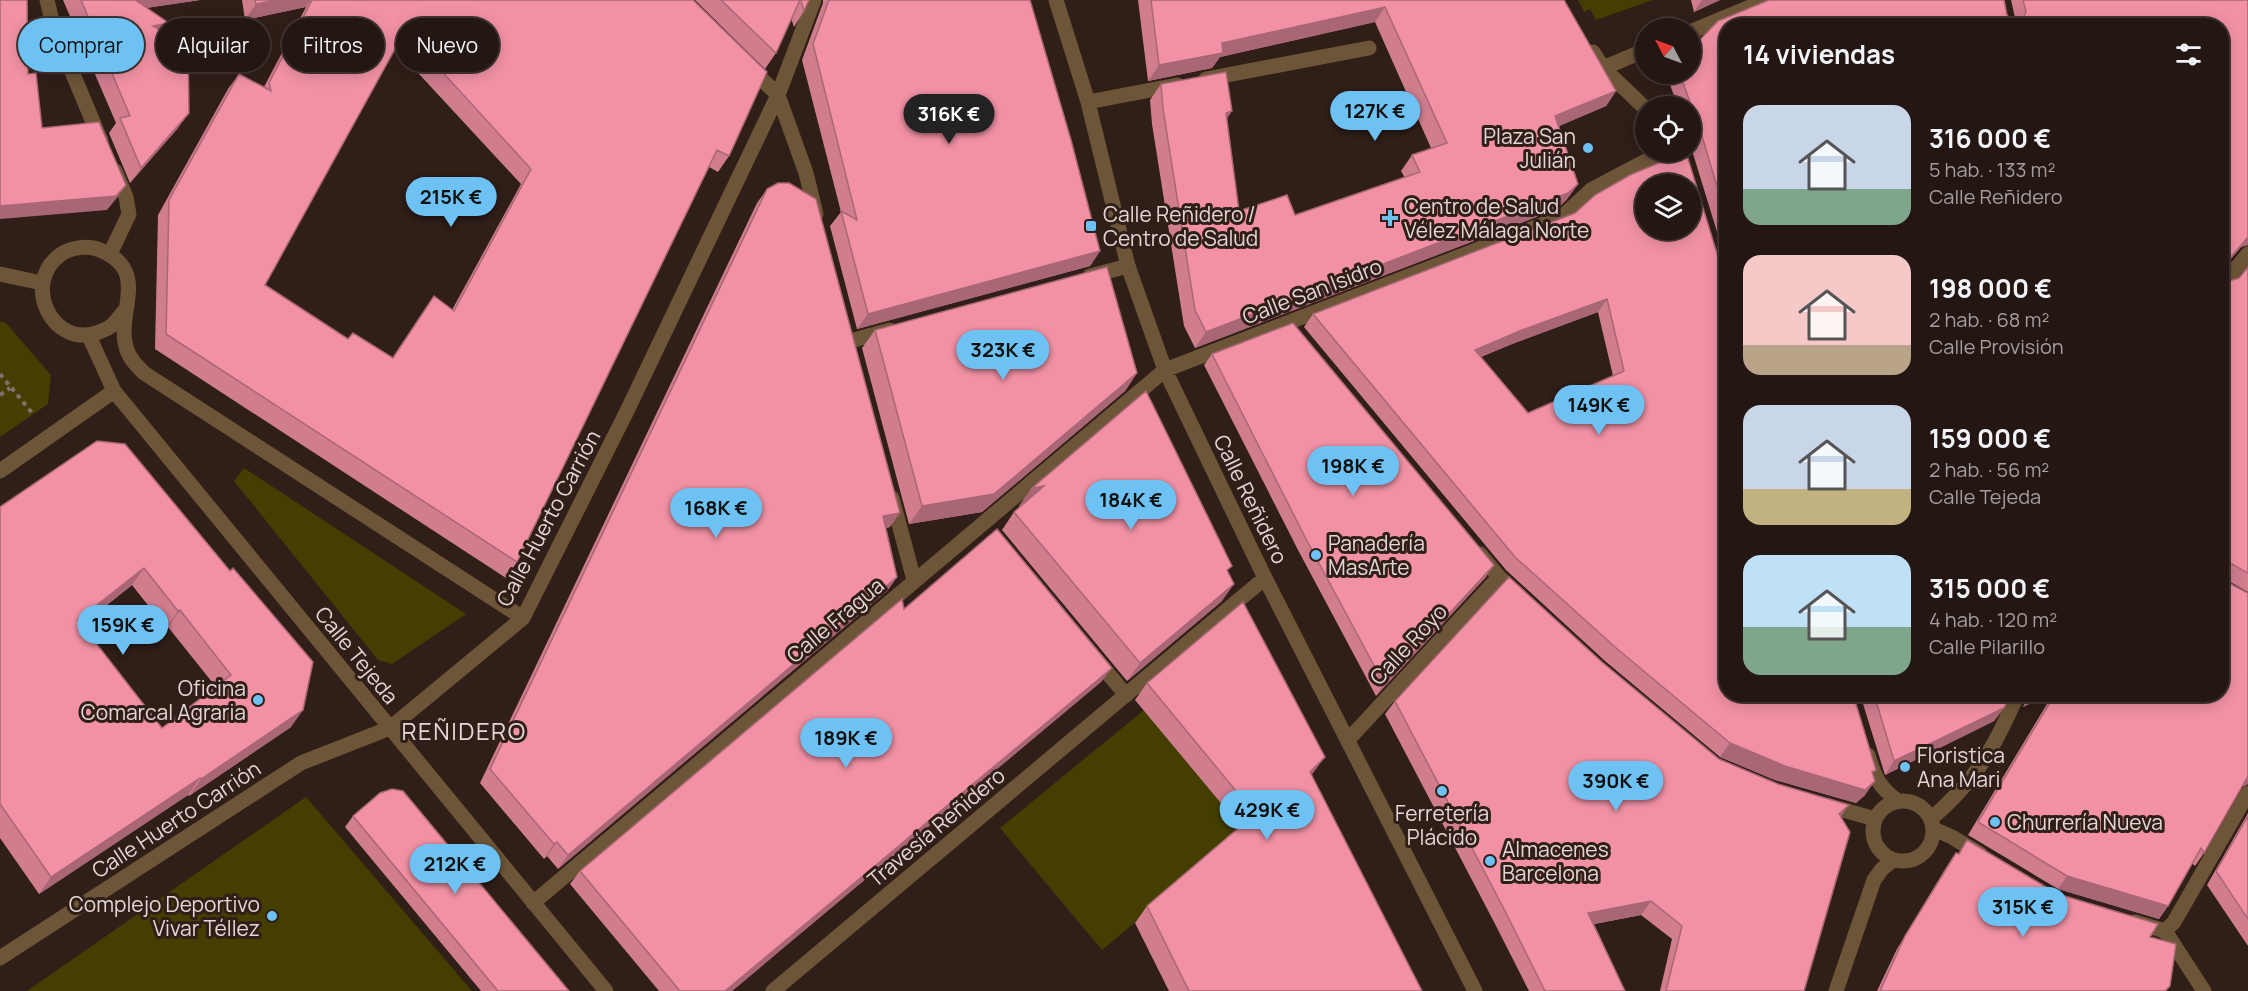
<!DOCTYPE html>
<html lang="es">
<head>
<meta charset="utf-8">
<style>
	:root { --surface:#241612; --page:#2c1f1b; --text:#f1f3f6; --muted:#a39f9f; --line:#413532; --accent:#6ec2f3 }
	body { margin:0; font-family:Manrope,sans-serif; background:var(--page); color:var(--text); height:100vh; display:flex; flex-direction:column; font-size:22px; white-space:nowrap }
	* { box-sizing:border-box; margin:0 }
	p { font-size:20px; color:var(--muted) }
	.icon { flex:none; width:33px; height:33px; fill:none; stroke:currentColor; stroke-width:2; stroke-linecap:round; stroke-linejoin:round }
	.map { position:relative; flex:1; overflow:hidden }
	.drawer { position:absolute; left:1719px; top:18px; width:510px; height:684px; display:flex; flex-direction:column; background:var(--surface); border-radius:24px; box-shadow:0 3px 15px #0003,0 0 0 2px var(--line) }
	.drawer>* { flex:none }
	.banner { position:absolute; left:18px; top:18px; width:570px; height:54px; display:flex; gap:12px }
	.needle { width:39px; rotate:311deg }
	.tools { position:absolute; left:1635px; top:18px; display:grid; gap:12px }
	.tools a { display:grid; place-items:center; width:66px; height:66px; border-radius:50%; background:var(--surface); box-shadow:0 3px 15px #0003,0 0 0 2px var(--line); font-size:30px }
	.price { position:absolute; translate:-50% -51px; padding:0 14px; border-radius:21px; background:var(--accent); color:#111; font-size:20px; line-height:39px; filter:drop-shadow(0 2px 3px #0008) }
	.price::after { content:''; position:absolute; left:50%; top:36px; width:18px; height:14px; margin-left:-9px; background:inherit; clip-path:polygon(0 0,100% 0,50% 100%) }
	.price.selected { background:#222; color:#fff }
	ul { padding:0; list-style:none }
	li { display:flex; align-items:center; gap:18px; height:150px; padding:0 24px }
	li span { display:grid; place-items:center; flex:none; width:168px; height:120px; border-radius:18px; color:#555 }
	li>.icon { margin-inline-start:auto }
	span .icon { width:72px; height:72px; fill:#fffc; stroke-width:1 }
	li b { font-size:26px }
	h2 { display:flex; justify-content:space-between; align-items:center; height:72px; padding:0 24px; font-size:26px }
	.tag { padding:0 21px; border-radius:27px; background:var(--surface); box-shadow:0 3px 15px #0003,0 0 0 2px var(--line); font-size:21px; line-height:54px }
	.tag.selected { background:var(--accent); color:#111 }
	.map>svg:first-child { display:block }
	.green { fill:#443f00 }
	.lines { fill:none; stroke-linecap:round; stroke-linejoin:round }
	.path { stroke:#80706b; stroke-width:4; stroke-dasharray:4.5 4.5; stroke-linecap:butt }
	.pedestrian { stroke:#6d5537; stroke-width:15 }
	.minor { stroke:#6d5537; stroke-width:15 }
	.wall { fill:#d07d8e; fill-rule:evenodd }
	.shaded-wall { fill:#a96674 }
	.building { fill:#f291a5; stroke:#a96674; stroke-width:1.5; fill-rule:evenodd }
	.poi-dot { fill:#6ec2f3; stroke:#301e18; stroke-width:2 }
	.labels { text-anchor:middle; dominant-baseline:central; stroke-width:6; stroke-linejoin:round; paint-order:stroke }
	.poi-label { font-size:21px; fill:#e4d7d3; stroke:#301e18; text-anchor:start }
	.street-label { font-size:21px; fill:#e4d7d3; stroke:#301e18 }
	.quarter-label { font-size:24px; letter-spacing:1.5px; fill:#e4d7d3; stroke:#301e18 }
</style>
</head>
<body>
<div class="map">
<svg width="2248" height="991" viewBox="0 0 2248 991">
	<rect width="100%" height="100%" fill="#301e18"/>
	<!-- green -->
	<path class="green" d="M1578,0H1653L1596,20L1590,9L1584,12Z
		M0,321L6,323L51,375L48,404L0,437Z
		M244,468L466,614L392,664L378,660L234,481Z
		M1144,710L1244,830L1102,950L1000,828Z
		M306,797L472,991H27Z"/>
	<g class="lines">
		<!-- path -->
		<path class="path" d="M0,374L33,414
			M0,395L10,388"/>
		<!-- pedestrian -->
		<path class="pedestrian" d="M1090,276L1128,266
			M850,341L890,330
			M1095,658L1126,695
			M2165,931L2204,991"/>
		<!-- minor -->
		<path class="minor" d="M47,0L54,29L101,141
			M1056,0L1088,102L1128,266L1165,370L1265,578L1475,991
			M1690,32L1767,0
			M1593,52L1603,68L1646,109
			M749,67L778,95L806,173L816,214
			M1603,68L1646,50
			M1206,79L1369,48
			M1088,102L1177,85
			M110,254L129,214L126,197L115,171
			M0,274L42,283
			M2222,285L2248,254
			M126,309C121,314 117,321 111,326C108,329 103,330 99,332C53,350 21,284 60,255C71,247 88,245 100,250C151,271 116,311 126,347C129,358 136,365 144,373L523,618
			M89,336L114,391L606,991
			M0,471L114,391
			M892,498L914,580
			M1480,554L1499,577L1519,595
			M1348,740L1499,577
			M1868,755C1875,778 1879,787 1898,801
			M1873 831a30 30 0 1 1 60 0a30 30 0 1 1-60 0Z
			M1826,805L1875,819
			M1931,819C1948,804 1964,788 1977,770C1994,747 2006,720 2018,694
			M1934,829L1952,837L1980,854
			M533,903L1165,370L1562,217L1591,190L1663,152
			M2135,922L2165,931L2174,922L2248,793
			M0,958L301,763L390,728L523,618L627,411L778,95L814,0
			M773,991L1265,578
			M1836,991L1874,880L1882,869L1893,860"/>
	</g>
	<!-- wall -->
	<path class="wall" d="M63,0H200L146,8L163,31L178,128L130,183L109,133L116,123Z
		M242,0H693L729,156L718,172L709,167L517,562L506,578L155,349L158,215L228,89L239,74L264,87L306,7L245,20ZM395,48L521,184L452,310L434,296L393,357L348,339L265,285Z
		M695,0H809L804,11L794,27L791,18L776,53L765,69Z
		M823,0H1030L1100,251L1090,266L857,329L830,226L841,212L802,60L823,3Z
		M1138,0H1564L1616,91L1606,106L1559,126L1578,184L1567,199L1557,209L1195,348L1184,326L1152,124L1150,100L1161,84L1232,111L1227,118L1239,211L1295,215L1405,178L1401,171L1412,155L1431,148L1375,22L1220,57L1212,68L1148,81Z
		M1691,0H1720L1694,12Z
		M1769,0H2004L2007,15L2013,22H2016L2011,0H2248V245L2241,247L2223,268L2222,274L2229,281L2239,278L2248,267V592L2225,579L2227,582L2248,593V784L2242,787L2204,853L2195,866L2192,863L2168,906L2159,919L2058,889L1968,835L2053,694H2222V26H1726V261L1690,144V106H1678L1667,77L1670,74H1690V50L1718,21Z
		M767,189L890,527L886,528L897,577L887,591L558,869L547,856L544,859L480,783L757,203Z
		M1726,283L1873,775L1865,795L1856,803L1775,780L1720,757L1605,661L1506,570L1304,327L1313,314ZM1598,312L1613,376L1528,413L1481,357L1512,344Z
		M875,330L1137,373L1125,391L982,512L909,524L862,348Z
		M1212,354L1486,577L1376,696L1298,550L1204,365Z
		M97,441L291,727L189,796L188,795L39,894L0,838V507ZM132,585L166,628L168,627L216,687L162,728L82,625Z
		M1032,488L1228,572L1222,601L1127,681L1002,530L1014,512L1022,505L1019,506Z
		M904,609L1102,681L732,991H659L570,884L580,871Z
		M1147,683L1313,773L1311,775L1422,991H1169L1135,923L1147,906L1240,826L1135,700Z
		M1860,694H2011L2004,708L1994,721L1885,775Z
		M2027,694H2049L2023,707L2027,698Z
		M1395,701L1719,759L1841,817L1804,991H1660L1672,939L1641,915L1594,924L1625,991H1529L1494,922L1385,714Z
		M2248,813V946L2207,885Z
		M353,816L569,991H481L345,827Z
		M1967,840L2058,894L2150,937L2170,986L2166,991H1877L1897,949L1947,866L1956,853L1958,854Z"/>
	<!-- shaded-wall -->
	<path class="shaded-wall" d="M127,0H200L119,12Z
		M277,0H311L306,7L245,20L256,4Z
		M1702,0H1720L1694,12Z
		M1385,7L1375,22L1220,57L1212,68L1148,81L1159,65L1222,43Z
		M169,23L158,38L153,26Z
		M1616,91L1606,106L1545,132L1555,116Z
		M1232,111L1221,127L1226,113Z
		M189,113L178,128L130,183L141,168Z
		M1578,184L1567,199L1557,209L1195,348L1206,332Z
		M126,185L116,199L107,210L0,219V206Z
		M2248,237V245L2241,247L2222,270V269Z
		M1100,251L1090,266L857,329L868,314Z
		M1607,299L1598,312L1512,344L1465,363L1475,350L1522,330Z
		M1137,373L1125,391L982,512L909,524L922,506Z
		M1044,486L1032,504L1019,506L1032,488Z
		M900,513L890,527L873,530L883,516Z
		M2232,564L2222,577V572L2226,566Z
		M1494,565L1486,577L1376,696L1384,684Z
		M144,568L132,585L66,637L78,620Z
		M897,577L887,591L558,869L568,855Z
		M1234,584L1222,601L1127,681L1140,663Z
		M180,610L168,627L166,628L178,611Z
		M1112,668L1102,681L732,991H725Z
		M2032,694H2049L2023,707Z
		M2004,708L1994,721L1885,775L1894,761Z
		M303,710L291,727L189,796L201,779Z
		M1730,743L1875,781L1865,795L1856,803L1775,780L1720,757Z
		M1325,757L1313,773L1298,789L1310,772Z
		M2248,776V784L2240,788Z
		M200,778L188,795L39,894L51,877Z
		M1849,805L1839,819V814Z
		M557,842L547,856L544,859L554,844Z
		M2067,876L2168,906L2159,919L2058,889Z
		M1651,901L1641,915L1579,927L1588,913Z"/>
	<!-- building -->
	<path class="building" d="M0,0H27L28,74L36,73L42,128L99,122L126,185L116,196L0,206Z
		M81,0H135L169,23L153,26L188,45L189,113L141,168L120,118L130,116Z
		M255,0H277L256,4Z
		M312,0H693L767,72L729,156L717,150L517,562L166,334L169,200L239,74L271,91L269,83ZM405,31L531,169L454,311L434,296L393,358L353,333L348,339L265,285Z
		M721,0H800L776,53Z
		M801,0H809L804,11Z
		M829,0H1030L1071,140L1100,251L868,314L841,211L857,220L813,44Z
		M1151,0H1564L1616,91L1555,116L1578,184L1568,193L1206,332L1195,310L1163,109L1161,84L1226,72L1232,111L1226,113L1239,211L1287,195L1295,215L1420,172L1412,155L1447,143L1385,7L1222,43L1223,53L1159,65Z
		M1769,0H2004L2007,15L2013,22H2019L2023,19L2026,11L2023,0H2248V237L2224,265L2222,274L2229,281L2239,278L2248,267V573L2232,564L2226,566L2222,573L2227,582L2248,593V776L2204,853L2201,848L2168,906L2067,876L1978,822L2055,694H2222V26H1726V217L1702,136L1680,74H1690V50L1718,21Z
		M1685,152H1686L1726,283V694H1853L1876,770L1872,772L1875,781L1865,790L1785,766L1730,743L1615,647L1515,557L1313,314L1575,213L1595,195L1630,175ZM1646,184H1690V230H1646ZM1607,299L1624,371L1528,413L1475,350L1522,330Z
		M778,183H789L816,199L900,513L883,516L897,577L568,855L557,842L554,844L490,769L767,189Z
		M1107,267L1137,373L994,494L922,506L875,330Z
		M1293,323L1494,565L1384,684L1306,539L1212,354Z
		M1146,391L1232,566L1227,570L1234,584L1140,663L1014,512L1044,486L1032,488Z
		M97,441L125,444L230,571L233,568L313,662L303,710L201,779L200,778L51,877L0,804V507ZM144,568L178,611L180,610L231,675L162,728L78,620Z
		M997,529L1112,668L725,991H680L580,871L902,599L904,609Z
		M1509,577L1602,662L1719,759L1778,784L1849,805L1839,814L1850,832L1804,991H1666L1682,926L1651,901L1588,913L1625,991H1545L1504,909L1395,701Z
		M1243,602L1325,757L1310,772L1422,991H1189L1147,906L1255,814L1147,683Z
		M1874,694H2011L2004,708L1894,761Z
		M392,789L403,791L569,991H498L353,816L380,793Z
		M2248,816V919L2216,871Z
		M1967,840L2058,894L2158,924L2150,937L2176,944L2170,986L2165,991H1880L1905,936L1956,853L1959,854Z"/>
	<!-- markers -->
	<g class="poi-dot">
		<circle cx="1588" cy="148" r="6"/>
		<path d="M1387 209h6v6h6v6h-6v6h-6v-6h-6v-6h6z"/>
		<rect x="1085" y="220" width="12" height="12" rx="3"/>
		<circle cx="1316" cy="555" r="6"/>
		<circle cx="258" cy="700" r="6"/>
		<circle cx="1905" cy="767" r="6"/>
		<circle cx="1442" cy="791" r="6"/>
		<circle cx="1995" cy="822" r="6"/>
		<circle cx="1490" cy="861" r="6"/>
		<circle cx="272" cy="916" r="6"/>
	</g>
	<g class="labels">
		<!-- poi labels -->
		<g class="poi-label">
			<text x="1576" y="136" text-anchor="end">Plaza San<tspan x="1576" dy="24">Julián</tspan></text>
			<text x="1404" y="206">Centro de Salud<tspan x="1404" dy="24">Vélez Málaga Norte</tspan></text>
			<text x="1103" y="214">Calle Reñidero /<tspan x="1103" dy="24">Centro de Salud</tspan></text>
			<text x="1328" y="543">Panadería<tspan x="1328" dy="24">MasArte</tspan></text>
			<text x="246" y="688" text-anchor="end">Oficina<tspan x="246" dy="24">Comarcal Agraria</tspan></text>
			<text x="1917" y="755">Floristica<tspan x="1917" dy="24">Ana Mari</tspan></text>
			<text x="1442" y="813" text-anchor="middle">Ferretería<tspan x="1442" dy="24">Plácido</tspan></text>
			<text x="2007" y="822">Churrería Nueva</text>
			<text x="1502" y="849">Almacenes<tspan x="1502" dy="24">Barcelona</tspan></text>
			<text x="260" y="904" text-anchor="end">Complejo Deportivo<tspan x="260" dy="24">Vivar Téllez</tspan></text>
		</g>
		<!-- street labels -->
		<g class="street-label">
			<text transform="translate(1312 291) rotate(-21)">Calle San Isidro</text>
			<text transform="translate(1251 499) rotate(64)">Calle Reñidero</text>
			<text transform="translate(548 518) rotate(-62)">Calle Huerto Carrión</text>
			<text transform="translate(835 620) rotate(-40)">Calle Fragua</text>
			<text transform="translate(1408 644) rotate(-47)">Calle Royo</text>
			<text transform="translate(357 655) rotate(51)">Calle Tejeda</text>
			<text transform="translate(176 819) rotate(-33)">Calle Huerto Carrión</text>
			<text transform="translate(936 827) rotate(-40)">Travesía Reñidero</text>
		</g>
		<!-- quarter labels -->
		<g class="quarter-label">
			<text x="464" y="730">REÑIDERO</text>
		</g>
	</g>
</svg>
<div class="tools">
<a><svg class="needle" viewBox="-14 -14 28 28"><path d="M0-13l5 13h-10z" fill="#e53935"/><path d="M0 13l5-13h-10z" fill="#a39f9f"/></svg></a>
<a><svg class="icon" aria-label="locate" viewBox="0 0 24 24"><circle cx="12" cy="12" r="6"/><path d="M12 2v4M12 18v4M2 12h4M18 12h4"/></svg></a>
<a><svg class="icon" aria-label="layers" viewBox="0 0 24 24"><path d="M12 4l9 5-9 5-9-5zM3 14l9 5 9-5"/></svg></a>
</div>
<b class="price" style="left:1375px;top:142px">127K €</b>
<b class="price selected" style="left:949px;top:145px">316K €</b>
<b class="price" style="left:451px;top:228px">215K €</b>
<b class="price" style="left:1003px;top:381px">323K €</b>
<b class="price" style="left:1599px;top:436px">149K €</b>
<b class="price" style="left:1353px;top:497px">198K €</b>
<b class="price" style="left:1131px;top:531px">184K €</b>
<b class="price" style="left:716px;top:539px">168K €</b>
<b class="price" style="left:123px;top:656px">159K €</b>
<b class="price" style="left:846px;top:769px">189K €</b>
<b class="price" style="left:1616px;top:812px">390K €</b>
<b class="price" style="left:1267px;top:841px">429K €</b>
<b class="price" style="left:455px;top:895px">212K €</b>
<b class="price" style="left:2023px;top:938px">315K €</b>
<div class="banner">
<a class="tag selected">Comprar</a>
<a class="tag">Alquilar</a>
<a class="tag">Filtros</a>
<a class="tag">Nuevo</a>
</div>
<section class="drawer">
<h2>14 viviendas<svg class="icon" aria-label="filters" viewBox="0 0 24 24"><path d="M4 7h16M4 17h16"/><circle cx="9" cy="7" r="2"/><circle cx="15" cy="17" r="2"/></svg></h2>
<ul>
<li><span style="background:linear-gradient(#c9d6e8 70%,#7fa58c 0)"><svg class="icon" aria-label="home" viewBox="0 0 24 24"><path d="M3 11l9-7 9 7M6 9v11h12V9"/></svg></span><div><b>316 000 €</b><p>5 hab. · 133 m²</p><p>Calle Reñidero</p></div></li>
<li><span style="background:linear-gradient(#f6c9c9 75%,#b9a48a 0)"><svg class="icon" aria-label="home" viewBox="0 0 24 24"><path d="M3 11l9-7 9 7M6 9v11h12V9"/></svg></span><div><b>198 000 €</b><p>2 hab. · 68 m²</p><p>Calle Provisión</p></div></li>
<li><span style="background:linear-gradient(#c9d6e8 70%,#c2b280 0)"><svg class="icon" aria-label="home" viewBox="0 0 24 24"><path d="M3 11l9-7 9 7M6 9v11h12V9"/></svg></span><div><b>159 000 €</b><p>2 hab. · 56 m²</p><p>Calle Tejeda</p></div></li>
<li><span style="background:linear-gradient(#bfe0f5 60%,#7fa58c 0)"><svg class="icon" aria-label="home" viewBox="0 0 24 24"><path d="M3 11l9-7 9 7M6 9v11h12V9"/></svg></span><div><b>315 000 €</b><p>4 hab. · 120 m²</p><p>Calle Pilarillo</p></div></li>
</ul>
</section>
</div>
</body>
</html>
